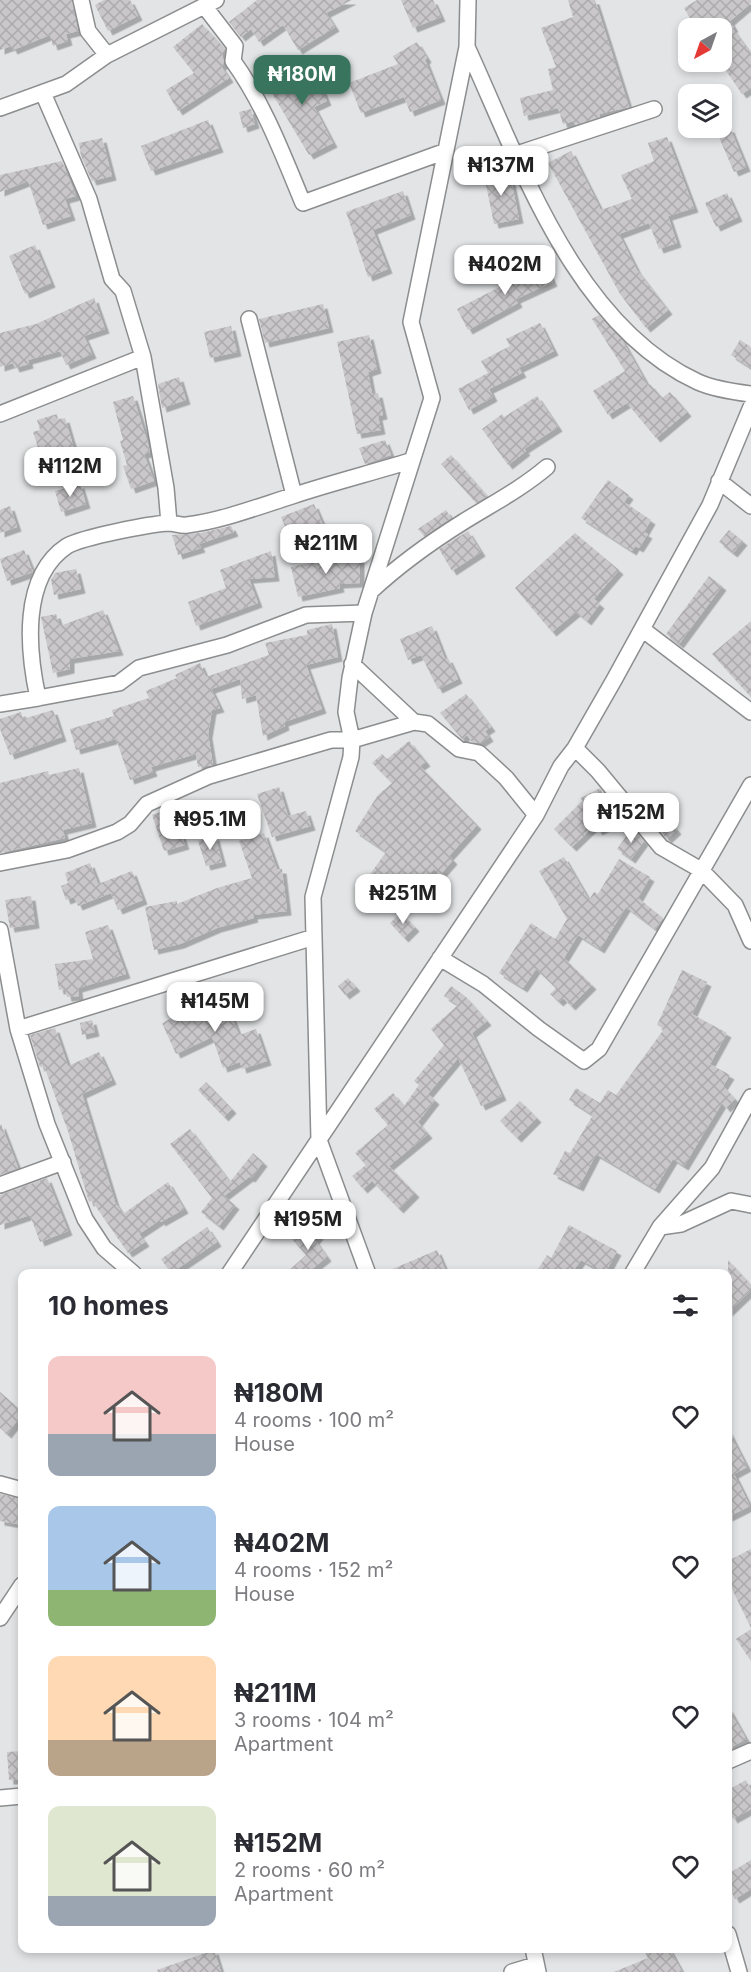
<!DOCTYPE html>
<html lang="en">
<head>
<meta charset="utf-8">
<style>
	:root { --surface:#fff; --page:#f2f2f3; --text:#2b2b33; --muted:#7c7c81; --accent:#39745e }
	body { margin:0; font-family:Inter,sans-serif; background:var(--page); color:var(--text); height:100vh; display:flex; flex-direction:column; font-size:22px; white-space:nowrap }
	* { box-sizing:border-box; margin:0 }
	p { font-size:20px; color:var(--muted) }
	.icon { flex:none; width:33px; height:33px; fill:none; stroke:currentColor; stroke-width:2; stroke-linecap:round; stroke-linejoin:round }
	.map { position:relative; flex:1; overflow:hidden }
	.panel { position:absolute; left:18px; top:1269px; width:714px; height:684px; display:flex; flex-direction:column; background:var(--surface); border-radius:12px; box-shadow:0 3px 9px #0003 }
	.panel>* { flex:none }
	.needle { width:39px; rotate:220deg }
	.fabs { position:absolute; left:678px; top:18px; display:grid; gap:12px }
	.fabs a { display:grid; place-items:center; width:54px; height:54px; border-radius:12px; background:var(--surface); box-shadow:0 3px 9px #0003; font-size:30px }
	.price { position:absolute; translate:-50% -51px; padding:0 14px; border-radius:12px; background:#fff; color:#222; font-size:20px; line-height:39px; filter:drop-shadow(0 2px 3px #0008) }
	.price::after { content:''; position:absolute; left:50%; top:36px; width:18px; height:14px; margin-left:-9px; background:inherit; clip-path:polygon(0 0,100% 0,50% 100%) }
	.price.selected { background:var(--accent); color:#fff }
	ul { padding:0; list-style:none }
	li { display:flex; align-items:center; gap:18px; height:150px; padding:0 30px }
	li span { display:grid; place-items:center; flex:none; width:168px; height:120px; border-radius:12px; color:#555 }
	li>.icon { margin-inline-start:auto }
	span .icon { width:72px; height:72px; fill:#fffc; stroke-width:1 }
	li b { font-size:26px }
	h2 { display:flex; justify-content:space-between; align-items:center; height:72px; padding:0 30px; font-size:26px }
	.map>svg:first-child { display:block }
	.building { fill:url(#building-cross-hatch); filter:url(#shadow) }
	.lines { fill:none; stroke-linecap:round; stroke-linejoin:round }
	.minor-casing { stroke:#8c8d8e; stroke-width:18 }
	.minor { stroke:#fff; stroke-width:15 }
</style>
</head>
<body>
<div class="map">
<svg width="751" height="1972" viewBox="0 0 751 1972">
	<defs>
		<pattern id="building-cross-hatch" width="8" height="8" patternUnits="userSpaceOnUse" patternTransform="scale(1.5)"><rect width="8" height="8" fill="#c9c7c9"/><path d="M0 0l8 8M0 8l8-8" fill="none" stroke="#acaaac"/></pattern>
		<filter id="shadow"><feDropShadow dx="4.5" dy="4.5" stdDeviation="0" flood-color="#0004"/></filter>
	</defs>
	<rect width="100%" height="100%" fill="#e2e4e5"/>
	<!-- building -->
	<path class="building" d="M0,0H72L78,31L66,34L68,41L53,46L50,35L13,50L11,46L0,50Z
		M104,0H130L138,16L108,31L95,5Z
		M257,0H352L326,13L335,27L298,50L283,25L259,42L251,29L241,37L229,22Z
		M401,0H433L441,17L413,28Z
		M568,0H595L629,107L599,114L600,117L575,125L574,121L563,124L558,108L524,116L520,98L553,90L548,69L556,67L541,28L573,17Z
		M697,0H751V3L730,21L734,28H732L751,54V88L742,94L722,65V28H696L684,8Z
		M202,24L225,49L222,53L224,64L221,66L229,78L178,111L166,90L194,73L173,47Z
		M417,42L427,58L425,60L441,100L410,112L404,97L361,113L349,83L398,64L393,56Z
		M302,62L320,85L327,101L314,107L333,143L309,155L267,85Z
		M251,109L255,124L243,128L239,112Z
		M208,120L219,148L151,171L141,146Z
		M715,128H730L746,167L734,172Z
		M667,137L694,208L668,216L677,243L659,249L649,223L619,234L637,270L668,310L646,328L620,294L548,163L571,151L601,210L632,199L621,175L654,161L648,143Z
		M102,138L112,176L92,181L81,156L79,143Z
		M62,161L76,196L65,199L71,216L43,225L28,181L0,192V175Z
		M509,170L519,219L494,224L484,175Z
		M403,191L411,215L373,230L388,269L368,277L346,212Z
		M727,193L738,217L716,227L705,203Z
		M35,245L51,283L25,294L9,256Z
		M543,261L553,282L516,299L518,303L468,330L457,309L513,280L511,276Z
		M94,298L105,329L84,336L92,354L66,365L60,351L28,360L29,364L15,368L13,363L0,367V333L36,324Z
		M323,304L329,328L265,343L259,319Z
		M599,315L621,338L648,386L650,384L662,398L670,392L687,412L656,438L627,403L608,415L593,391L625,371L592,319Z
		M540,323L554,351L519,368L522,373L489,389L493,397L469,410L458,389L488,373L481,361L510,346L506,339Z
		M231,326L237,352L210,358L204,332Z
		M369,335L377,369L368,372L372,394L378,393L383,415L378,416L381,430L357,434L337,342Z
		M740,340L751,347V368L731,355Z
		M179,377L186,400L162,408L158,384Z
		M133,396L148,444L150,452L144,454L154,481L131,489L123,466L127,465L120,441L123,440L113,402Z
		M537,396L558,427L524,449L526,451L508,465L482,429L502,414L504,417Z
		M57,414L58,420L65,418L77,459L45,469L33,432L40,430L37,420Z
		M385,440L391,455L365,464L359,448Z
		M451,455L487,496L476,503L441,464Z
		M608,480L629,495L624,502L651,520L644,532L648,534L639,548L635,546L632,551L581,518Z
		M80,484L86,504L61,512L55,491Z
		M314,504L323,525L290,538L281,517Z
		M10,506L17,527L0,533V510Z
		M446,510L451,518L424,536L418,529Z
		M231,526L234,532L199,544L201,548L178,555L172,535L201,533Z
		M729,530L743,541L733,553L719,542Z
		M468,531L481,552L452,571L439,549Z
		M575,533L619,570L594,599L600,604L587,621L576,612L552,632L515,588Z
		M24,550L33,572L7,581L0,559Z
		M271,551L275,577L249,579L258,603L196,626L188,602L226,588L220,570Z
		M360,556V583L339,584L340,588L298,597L291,567L335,557Z
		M76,569L81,589L54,595L51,580L55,573Z
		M709,576L722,586L679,644L666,634Z
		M103,610L119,651L70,659V669L53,673L41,617L56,614L60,626Z
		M751,621V697L712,654Z
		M332,624L338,657L306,665L322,709L284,722L285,726L263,736L256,695L242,699L240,679L211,689L220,708L212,710L208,734L213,765L198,767L196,754L151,767L153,772L130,780L116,739L76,750L70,729L114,716L112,710L149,698L146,691L177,678L175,675L200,663L206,677L269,655L265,643L307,635V630Z
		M432,626L445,659L448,658L458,679L438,689L421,655L408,660L400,639Z
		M466,694L491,727L485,731L489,737L480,743L472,742L467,735L462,739L440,713Z
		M53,710L62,737L10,755L0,729V719L21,712L23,719Z
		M409,741L426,762L420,766L477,825L449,856L453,860L440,875L434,869L408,897L384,875L363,900L356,894L386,852L355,831L378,795L392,783L372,763L382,754L387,759Z
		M79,768L92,823L63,830L65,838L0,853V783L48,771L49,775Z
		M279,787L288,816L306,811L311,826L272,837L257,794Z
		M600,788L619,820L598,831L595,825L572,847L554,829L582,801L581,798Z
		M655,804L677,830L667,839L645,813Z
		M172,808L185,845L164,851L152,815Z
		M632,828L644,841L631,859L617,849Z
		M264,833L277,869H282L287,911L253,915L254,918L217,928L180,944L154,950L145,907L177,901V904L217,888L252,878L239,841Z
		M215,836L222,862L206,866L198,841Z
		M564,857L589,900L594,892L598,894L619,859L650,877L638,898L663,918L655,929L626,907L600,949L578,935L564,958L592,985L571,1006L563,998L559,1002L550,994L556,988L536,969L523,988L499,973L531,923L555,939L567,919L539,871Z
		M90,863L98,884L132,871L143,900L118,910L111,893L78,906L74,897L66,900L61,886L68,883L65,873Z
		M31,896L35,924L10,928L5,900Z
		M401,913L415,927L404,938L390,923Z
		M108,925L126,974L78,988L79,996L67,997L65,989L59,990L55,964L93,959L85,932Z
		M682,970L707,982L692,1014L727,1033L710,1064L730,1075L723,1086L735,1099L726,1108L722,1103L684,1166L673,1159L655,1189L596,1154L579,1187L553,1174L565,1151L570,1153L593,1115L569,1100L576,1088L600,1103L608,1090L616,1095L664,1029L657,1025Z
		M348,978L356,987L345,995L338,986Z
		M451,986L465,996L487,1021L472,1033L502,1096L481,1106L458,1058L428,1094L435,1100L418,1122L428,1134L389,1166L415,1193L399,1209L372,1181L363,1189L352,1176L366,1165L355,1153L388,1125L374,1109L393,1093L404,1106L419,1085L414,1081L444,1045L431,1029L458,1005L444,996Z
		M222,992L239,1035L256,1029L267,1061L242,1069L240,1062L223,1068L212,1037L176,1054L162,1023L198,1005L196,1002Z
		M92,1020L95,1032L82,1035L80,1023Z
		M55,1028L68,1066L99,1052L112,1080L82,1094L115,1202L123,1214L168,1182L184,1209L161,1222L160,1220L139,1234L145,1242L128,1253L92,1201L89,1202L68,1131L44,1066L40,1067L30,1035Z
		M206,1082L232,1109L224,1117L198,1090Z
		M520,1101L537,1118L517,1138L500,1121Z
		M1,1124L18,1168L0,1175V1125Z
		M190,1129L230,1182L253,1153L263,1162L251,1178L249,1177L224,1196L235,1205L219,1226L201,1212L212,1198L170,1144Z
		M47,1178L68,1231L40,1242L30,1215L0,1225V1195Z
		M309,1224L319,1235L315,1240L327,1257L306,1274H285L306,1255L292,1239Z
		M569,1225L617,1251L605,1273L581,1260L571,1274H535L547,1255L551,1258Z
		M207,1227L217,1242L171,1273L161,1259Z
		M437,1250L447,1274H381Z
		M728,1260L751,1285V1290L728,1312Z
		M0,1392L22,1411V1415L7,1434L0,1428Z
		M728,1430L747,1467L734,1474L750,1506L728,1517Z
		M0,1494L22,1499V1525L0,1521Z
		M751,1549V1628L728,1581V1561Z
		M751,1629V1661L736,1639Z
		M728,1707L746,1739L728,1749Z
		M22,1751V1780H9L7,1752Z
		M746,1780L751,1790V1809L733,1819L728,1809V1790Z
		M751,1860V1889L735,1899L728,1886V1874Z
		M652,1948H669L682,1972H614L648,1958L645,1952Z
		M214,1950L221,1972H158L157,1970Z"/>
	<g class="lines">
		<!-- minor casing -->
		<g class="minor-casing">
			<path id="minor" d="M81,0L88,31L107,55
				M205,7L235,46L233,61C264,104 283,155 303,203L446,151
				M467,47C520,162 574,325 698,382C714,389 734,392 751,394
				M43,93L89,199L112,279L123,291L143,357L166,488L169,523
				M0,108L66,84L107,55L216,0
				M517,154L654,109
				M249,319L294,495
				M0,414L143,357
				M719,481L751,506
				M371,591C399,565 431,542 463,522C492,504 521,489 547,467
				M642,629L751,712
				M352,664L414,722
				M38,698L119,683L139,668L227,645L306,615L364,613
				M0,704L38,698C28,652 20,577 67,546C83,537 150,524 169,523C175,523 181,526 187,525C221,521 260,506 292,496C331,483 371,473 410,461
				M575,748L598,771L661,847L701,870L735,905L751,941
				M0,863L67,850L117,832L130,824L147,804L209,776L331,740H352L414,722L428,724L459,749L479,753L506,778L536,815
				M0,930L18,1029L47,1124L85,1219L104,1248L134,1274
				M440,958L483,984L539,1029L584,1061L599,1049L751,785
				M18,1029L314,937
				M0,1185L63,1162
				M660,1227L681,1224L731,1201L751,1205
				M229,1274L536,815L561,766L575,748L614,680L710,505L751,407
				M368,1274L319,1140L313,897L351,757L352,740L346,712L350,678L364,613L432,398L411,322L467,47L468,0
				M632,1274L660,1227L712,1168L751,1097
				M0,1484L22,1490
				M0,1618L22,1585
				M728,1761L751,1751
				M0,1798L22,1796
				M728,1934L739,1972
				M533,1948L538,1972
				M512,1972L535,1965"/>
		</g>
		<!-- minor -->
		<use href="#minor" class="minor"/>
	</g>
</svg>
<div class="fabs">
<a><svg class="needle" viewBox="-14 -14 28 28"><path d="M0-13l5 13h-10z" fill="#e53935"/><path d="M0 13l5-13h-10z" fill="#7c7c81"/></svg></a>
<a><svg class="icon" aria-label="layers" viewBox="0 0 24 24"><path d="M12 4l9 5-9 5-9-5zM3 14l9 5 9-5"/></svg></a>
</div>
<b class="price selected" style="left:302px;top:106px">₦180M</b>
<b class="price" style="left:501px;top:197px">₦137M</b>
<b class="price" style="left:505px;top:296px">₦402M</b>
<b class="price" style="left:70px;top:498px">₦112M</b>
<b class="price" style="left:326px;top:575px">₦211M</b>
<b class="price" style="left:631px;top:844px">₦152M</b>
<b class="price" style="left:210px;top:851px">₦95.1M</b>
<b class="price" style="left:403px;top:925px">₦251M</b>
<b class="price" style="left:215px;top:1033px">₦145M</b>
<b class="price" style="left:308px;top:1251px">₦195M</b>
<section class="panel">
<h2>10 homes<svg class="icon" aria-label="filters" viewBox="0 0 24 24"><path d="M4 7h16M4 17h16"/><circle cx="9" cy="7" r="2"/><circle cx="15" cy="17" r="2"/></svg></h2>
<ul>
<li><span style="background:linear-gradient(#f6c9c9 65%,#9aa5b1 0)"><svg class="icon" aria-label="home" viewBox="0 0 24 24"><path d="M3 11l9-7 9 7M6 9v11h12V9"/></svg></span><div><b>₦180M</b><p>4 rooms · 100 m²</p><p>House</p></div><svg class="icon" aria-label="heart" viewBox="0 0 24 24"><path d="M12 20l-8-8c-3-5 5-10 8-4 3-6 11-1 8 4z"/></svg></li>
<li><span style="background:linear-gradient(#a9c7e8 70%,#8fb573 0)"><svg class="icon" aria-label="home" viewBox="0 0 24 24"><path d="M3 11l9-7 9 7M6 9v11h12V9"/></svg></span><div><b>₦402M</b><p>4 rooms · 152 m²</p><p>House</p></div><svg class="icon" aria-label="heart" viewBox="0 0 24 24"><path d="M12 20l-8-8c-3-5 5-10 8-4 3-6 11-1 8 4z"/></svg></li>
<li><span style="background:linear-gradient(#ffd9b3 70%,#b9a48a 0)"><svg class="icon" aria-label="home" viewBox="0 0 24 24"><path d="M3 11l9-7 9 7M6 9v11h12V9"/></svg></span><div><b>₦211M</b><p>3 rooms · 104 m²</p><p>Apartment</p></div><svg class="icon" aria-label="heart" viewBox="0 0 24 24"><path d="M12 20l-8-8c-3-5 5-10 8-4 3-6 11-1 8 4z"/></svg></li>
<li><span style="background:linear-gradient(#dfe7d0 75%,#9aa5b1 0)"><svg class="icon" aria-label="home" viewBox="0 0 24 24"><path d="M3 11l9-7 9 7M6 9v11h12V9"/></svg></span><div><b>₦152M</b><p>2 rooms · 60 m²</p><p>Apartment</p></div><svg class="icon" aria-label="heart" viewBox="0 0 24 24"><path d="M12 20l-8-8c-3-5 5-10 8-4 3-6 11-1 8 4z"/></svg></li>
</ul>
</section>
</div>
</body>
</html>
